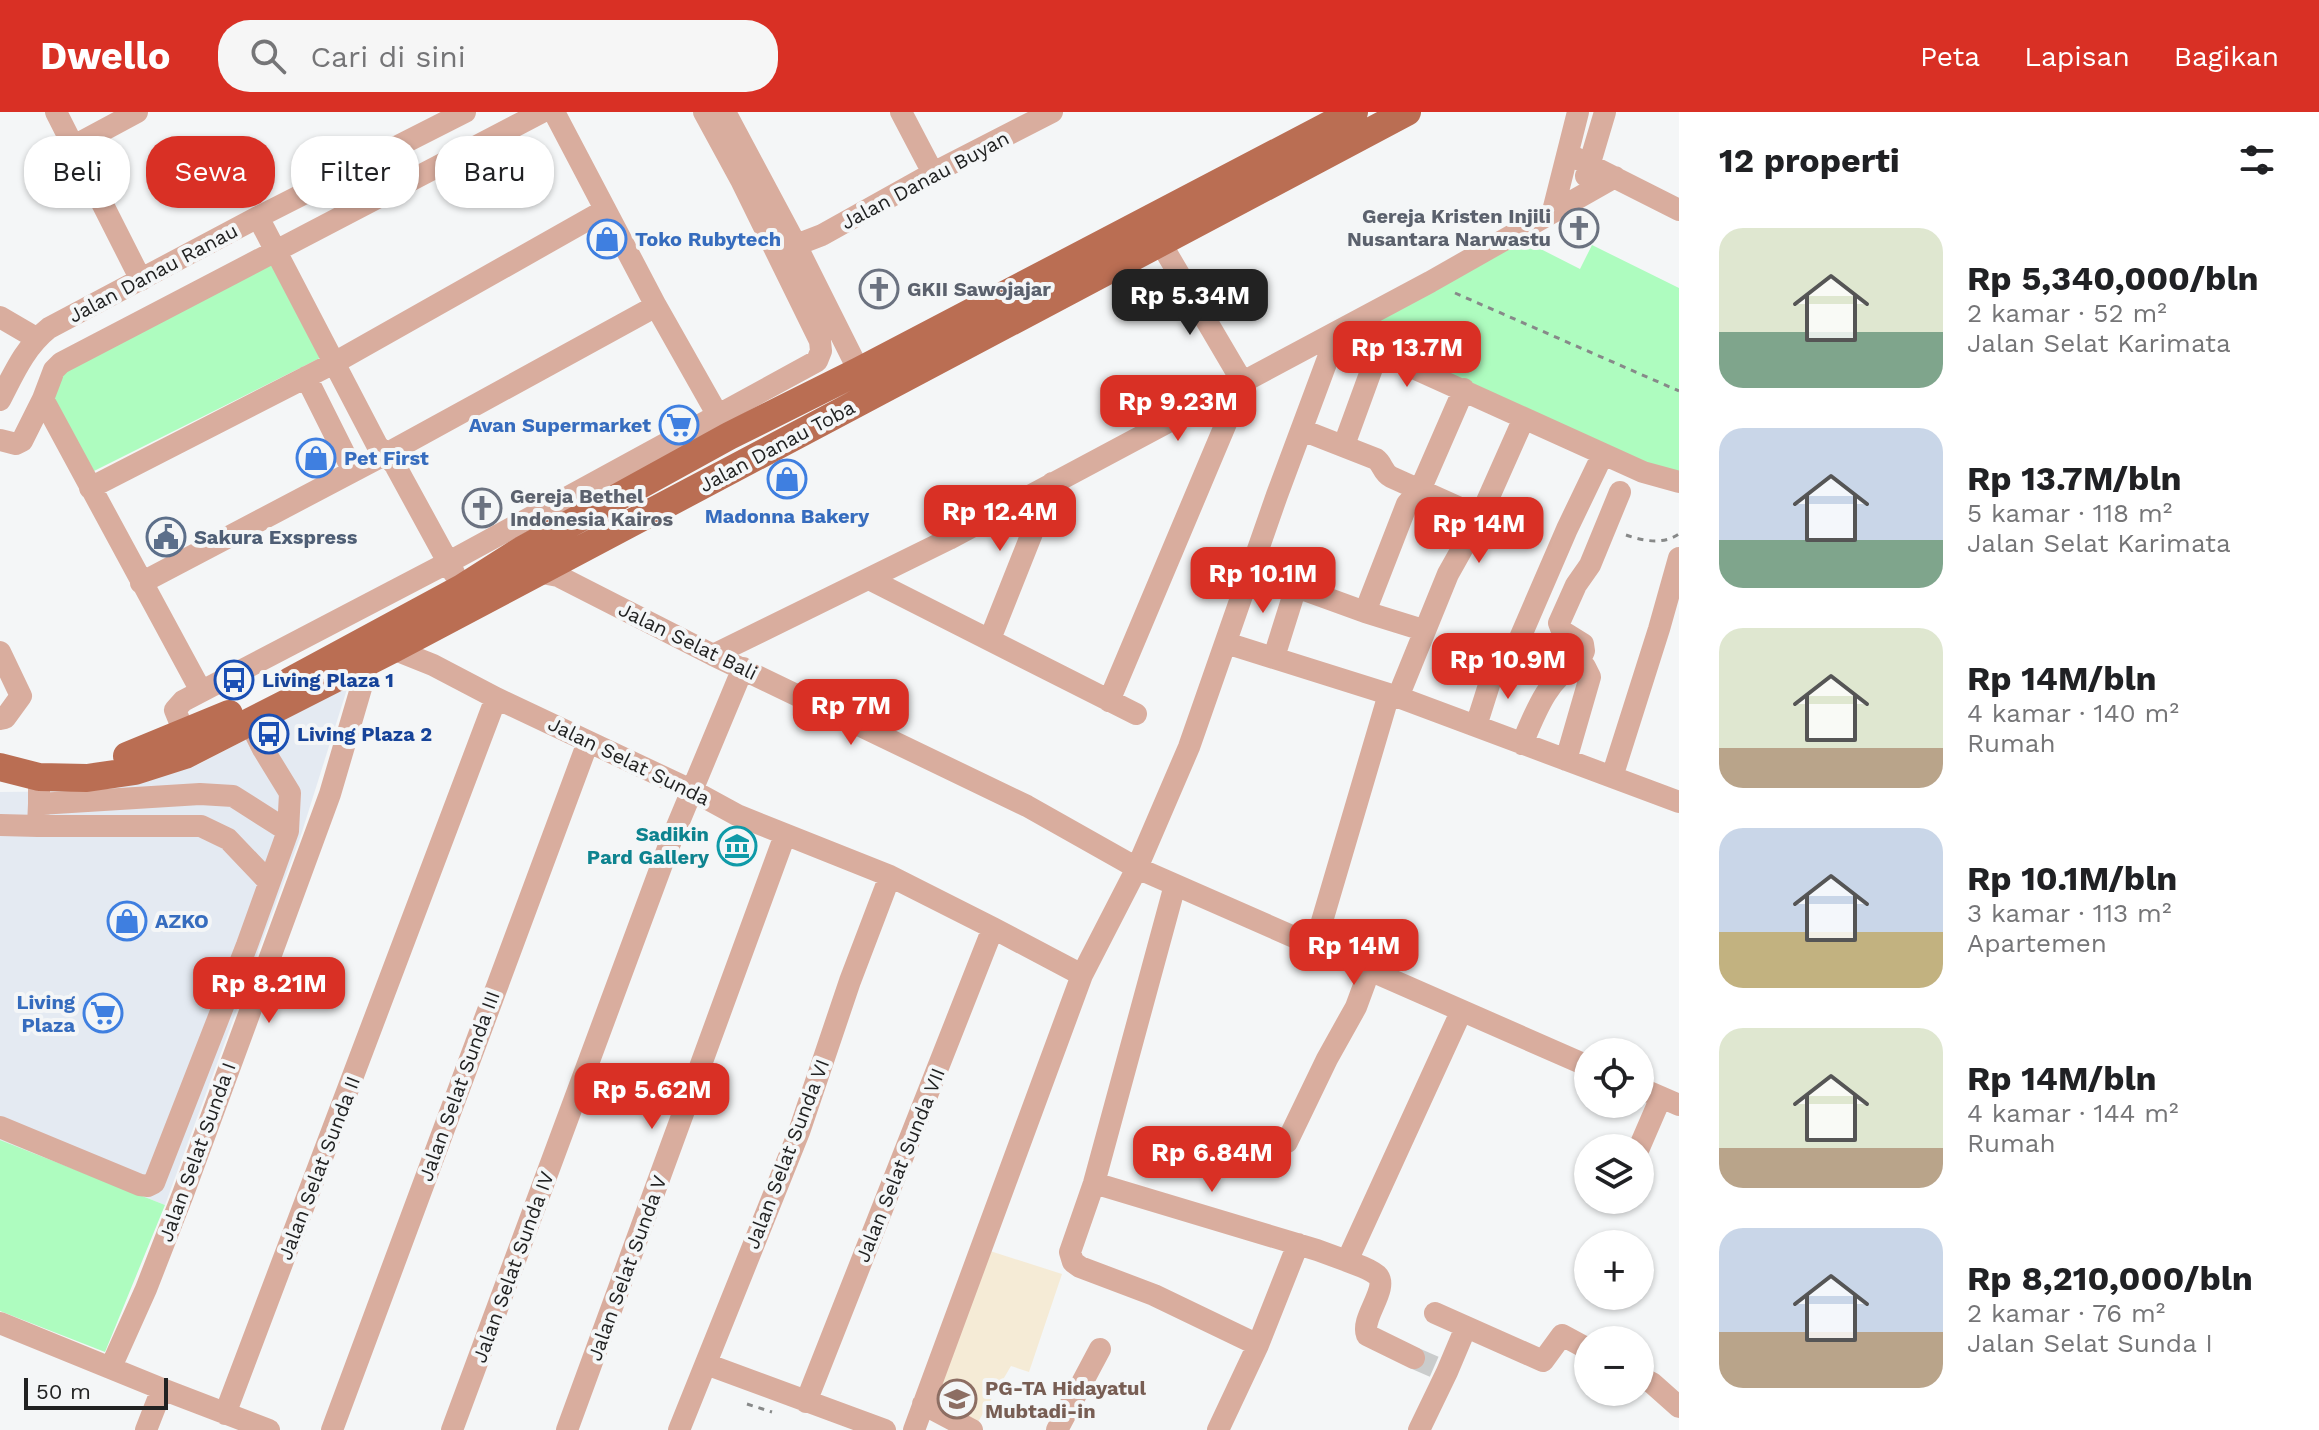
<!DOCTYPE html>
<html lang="id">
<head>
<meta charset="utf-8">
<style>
	:root { --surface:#fff; --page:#f6f6f6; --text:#202124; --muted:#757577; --accent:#d93025 }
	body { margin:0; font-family:"Work Sans",sans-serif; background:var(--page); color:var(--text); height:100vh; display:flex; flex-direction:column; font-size:30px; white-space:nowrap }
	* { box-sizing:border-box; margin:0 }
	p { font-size:26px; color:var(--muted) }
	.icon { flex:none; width:44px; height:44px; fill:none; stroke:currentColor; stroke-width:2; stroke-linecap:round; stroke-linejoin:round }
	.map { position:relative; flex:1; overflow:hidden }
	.panel { display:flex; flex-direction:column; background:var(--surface); width:640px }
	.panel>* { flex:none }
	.top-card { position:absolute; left:24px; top:24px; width:760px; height:72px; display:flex; gap:16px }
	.fabs { position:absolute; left:1574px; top:926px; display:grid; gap:16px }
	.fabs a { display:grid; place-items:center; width:80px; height:80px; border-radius:50%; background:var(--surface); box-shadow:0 2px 6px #0004; font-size:40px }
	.scale { position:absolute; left:24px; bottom:20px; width:144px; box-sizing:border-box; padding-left:8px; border:4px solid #212222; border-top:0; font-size:22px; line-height:28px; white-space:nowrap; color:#212222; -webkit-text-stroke:6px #f4f6f7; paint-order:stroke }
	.price { position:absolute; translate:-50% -68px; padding:0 18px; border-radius:16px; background:var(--accent); color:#fff; font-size:26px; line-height:52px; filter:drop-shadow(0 2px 4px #0008) }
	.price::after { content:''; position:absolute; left:50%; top:48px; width:24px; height:18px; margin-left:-12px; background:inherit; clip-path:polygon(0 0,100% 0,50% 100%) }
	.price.on { background:#222; color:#fff }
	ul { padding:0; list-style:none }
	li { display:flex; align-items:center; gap:24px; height:200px; padding:0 40px }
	li span { display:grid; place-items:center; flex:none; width:224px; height:160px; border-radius:24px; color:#555 }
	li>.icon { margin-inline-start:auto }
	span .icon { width:96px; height:96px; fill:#fffc; stroke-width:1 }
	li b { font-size:34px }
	h2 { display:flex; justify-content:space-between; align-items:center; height:96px; padding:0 40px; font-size:34px }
	.pill { padding:0 28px; border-radius:32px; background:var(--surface); box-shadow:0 2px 6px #0004; font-size:28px; line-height:72px }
	.pill.on { background:var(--accent); color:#fff }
	header { display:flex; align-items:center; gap:48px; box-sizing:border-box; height:112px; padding:0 40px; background:var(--accent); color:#fff }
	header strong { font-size:38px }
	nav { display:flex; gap:44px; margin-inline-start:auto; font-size:28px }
	.search { width:560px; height:72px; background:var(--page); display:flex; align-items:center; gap:20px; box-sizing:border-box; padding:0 28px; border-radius:32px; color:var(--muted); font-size:30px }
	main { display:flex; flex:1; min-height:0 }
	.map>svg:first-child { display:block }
	.built { fill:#e4eaf2 }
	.education { fill:#f5ebd6 }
	.green { fill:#aefcbf }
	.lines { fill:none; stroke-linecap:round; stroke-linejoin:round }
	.minor-tunnel { stroke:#cacccc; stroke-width:22; stroke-dasharray:22 11; stroke-linecap:butt }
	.path { stroke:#878989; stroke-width:3; stroke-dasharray:6 6; stroke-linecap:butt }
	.minor { stroke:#d9ad9e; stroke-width:22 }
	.major { stroke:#ba6e53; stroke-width:28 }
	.labels { text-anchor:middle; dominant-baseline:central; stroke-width:8; stroke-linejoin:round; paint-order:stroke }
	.street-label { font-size:20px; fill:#212222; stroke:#f4f6f7 }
	.worship-label { font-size:20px; font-weight:bold; fill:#5b616d; stroke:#f4f6f7; text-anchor:start }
	.shop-label { font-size:20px; font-weight:bold; fill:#366cbe; stroke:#f4f6f7; text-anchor:start }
	.service-label { font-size:20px; font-weight:bold; fill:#4e5e75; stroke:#f4f6f7; text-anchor:start }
	.transit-label { font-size:20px; font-weight:bold; fill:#164399; stroke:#f4f6f7; text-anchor:start }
	.culture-label { font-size:20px; font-weight:bold; fill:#0d838f; stroke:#f4f6f7; text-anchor:end }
	.education-label { font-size:20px; font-weight:bold; fill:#785e54; stroke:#f4f6f7; text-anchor:start }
</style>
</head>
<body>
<header>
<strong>Dwello</strong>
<div class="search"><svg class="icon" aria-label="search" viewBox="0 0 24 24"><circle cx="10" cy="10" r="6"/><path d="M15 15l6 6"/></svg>Cari di sini</div>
<nav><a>Peta</a><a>Lapisan</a><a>Bagikan</a></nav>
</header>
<main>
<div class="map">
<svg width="1679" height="1318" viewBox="0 0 1679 1318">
	<rect width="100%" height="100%" fill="#f4f6f7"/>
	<!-- built -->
	<path class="built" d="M348,574L301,723L165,1093L0,1028V680L96,679L152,667L199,652Z"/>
	<!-- education -->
	<path class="education" d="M987,1138L1062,1162L1029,1260L1011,1254L978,1310L938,1287V1280Z"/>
	<!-- green -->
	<path class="green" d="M1523,128L1580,157L1592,133L1679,176V364L1343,223Z
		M270,150L320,246L94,359L50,284L59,263Z
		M0,1028L165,1093L105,1240L0,1199Z"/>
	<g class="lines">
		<!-- minor-tunnel -->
		<path class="minor-tunnel" d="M1414,1246L1444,1259"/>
		<!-- path -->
		<path class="path" d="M1455,181L1679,279
			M1626,423C1643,429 1663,433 1679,422
			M747,1292L772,1300"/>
		<!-- minor -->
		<path class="minor" d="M56,0L141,168
			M554,0L656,194L725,316
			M704,0L741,68L752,61
			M725,0L796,133L859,259
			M901,0L933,61
			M72,35L137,0
			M1568,42L1679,98
			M1586,64L1605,0
			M1553,99L1578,0
			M258,105L377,333L395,353L454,461
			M796,133L822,123L933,61L1052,0
			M0,205L36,226
			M306,265L353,359
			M0,288C14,261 25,235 49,216L258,105L465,0
			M1302,318L1376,347C1383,352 1382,360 1391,365L1480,405
			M0,328L16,332L22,329L43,287
			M1344,333L1375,248
			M90,376L334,251L605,98
			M535,457L537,460L558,464L713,543L1027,694L1137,756L1588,954
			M1252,459L1365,500L1423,518
			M869,467L1136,602
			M141,471L386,342L656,194
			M1365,500L1407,392L1420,378L1464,277
			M990,527L1052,371
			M1226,531L1398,585L1679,690
			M393,537L433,553L496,586L693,679L737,703L890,764L993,816L1082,863
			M0,540L21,584L5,606L0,607
			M1513,542L1567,417L1603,342
			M713,543L949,427L1430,170L1615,65
			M1274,545L1296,475
			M201,579L43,287L54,258L61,251L542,0
			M1398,585L1448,462L1480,405L1524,306
			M1109,589L1243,271L1153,118
			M1476,614L1496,551
			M184,620L175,598L183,589L449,450L817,249L821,239L820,229L741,68
			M1522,632C1535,601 1548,565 1579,550
			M1566,648L1590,565L1585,555L1579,550L1584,539L1583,532L1562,519L1559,511L1576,473L1590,453L1620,380
			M39,665V692L200,682L233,684L288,719
			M1612,665L1659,517L1679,446
			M39,692L38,714H201L228,727L269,770
			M0,713L38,714
			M1175,773L1094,1071L1070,1140L1073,1150L1080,1155L1154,1183L1258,1233L1218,1318
			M1315,833L1389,582
			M1640,976L1679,993
			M0,1015L140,1073L148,1074L154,1071L247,833L288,719L290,681L263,637L250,611
			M1287,1030L1327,947L1356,895L1370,857
			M1639,1036L1661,985
			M1094,1071L1317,1138L1347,1149L1461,900
			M1347,1149C1357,1153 1369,1156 1377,1163C1390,1176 1360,1206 1367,1223L1414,1246
			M1435,1201L1543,1249L1562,1223L1588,1237
			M0,1211L162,1277L269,1318
			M1258,1233L1298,1132
			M706,1252L885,1318
			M111,1255L146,1177L183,1082L330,682L369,549
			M1640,1265L1652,1271L1679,1295
			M806,1290L993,816
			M923,1292L972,1318
			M225,1302L496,586
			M146,1318L162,1277
			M332,1318L588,630
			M452,1318L668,736L743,556
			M567,1318L785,723
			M679,1318L799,1020L850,869L890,764
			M914,1318L1082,863L1137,756L1189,635L1277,383L1331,238L1342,229L1358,231L1643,360L1679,370
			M1057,1318L1100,1237
			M1419,1318L1447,1260L1466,1215"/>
		<!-- major -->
		<path class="major" d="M290,569L462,476L522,438L729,324L859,259L1354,0
			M127,644L229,602
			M0,655L39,665L87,666L135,659L185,643L393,537L1407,0"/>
	</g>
	<!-- icons -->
	<defs>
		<g id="church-ring" transform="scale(2)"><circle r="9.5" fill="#f4f6f7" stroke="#6b7280" stroke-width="1.5"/><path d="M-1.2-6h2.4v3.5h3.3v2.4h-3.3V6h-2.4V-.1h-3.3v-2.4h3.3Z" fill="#6b7280"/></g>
		<g id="shop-ring" transform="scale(2)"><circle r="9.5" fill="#f4f6f7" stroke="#3f7fe0" stroke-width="1.5"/><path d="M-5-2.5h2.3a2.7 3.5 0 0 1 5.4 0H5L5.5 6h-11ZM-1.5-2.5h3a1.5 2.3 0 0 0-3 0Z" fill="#3f7fe0"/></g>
		<g id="supermarket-ring" transform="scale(2)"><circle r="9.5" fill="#f4f6f7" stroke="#3f7fe0" stroke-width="1.5"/><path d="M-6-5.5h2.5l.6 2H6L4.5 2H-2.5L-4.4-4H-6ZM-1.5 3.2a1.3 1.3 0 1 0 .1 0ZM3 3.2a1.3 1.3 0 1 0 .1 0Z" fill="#3f7fe0"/></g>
		<g id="civic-ring" transform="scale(2)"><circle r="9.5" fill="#f4f6f7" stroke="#5c6f8a" stroke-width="1.5"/><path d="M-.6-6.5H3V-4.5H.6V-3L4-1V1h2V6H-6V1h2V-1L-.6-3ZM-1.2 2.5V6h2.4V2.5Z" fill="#5c6f8a"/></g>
		<g id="bus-ring" transform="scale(2)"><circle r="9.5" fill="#f4f6f7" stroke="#1a4fb4" stroke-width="1.5"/><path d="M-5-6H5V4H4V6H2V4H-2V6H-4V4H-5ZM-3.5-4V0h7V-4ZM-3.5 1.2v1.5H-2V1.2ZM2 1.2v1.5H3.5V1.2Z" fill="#1a4fb4"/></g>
		<g id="museum-ring" transform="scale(2)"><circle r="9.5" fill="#f4f6f7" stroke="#0f9aa8" stroke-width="1.5"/><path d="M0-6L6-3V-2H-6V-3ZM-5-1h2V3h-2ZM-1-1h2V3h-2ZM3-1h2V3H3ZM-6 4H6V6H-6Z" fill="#0f9aa8"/></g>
		<g id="school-ring" transform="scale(2)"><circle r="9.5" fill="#f4f6f7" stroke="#8d6e63" stroke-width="1.5"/><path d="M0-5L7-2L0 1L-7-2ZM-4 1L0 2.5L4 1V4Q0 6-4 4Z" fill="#8d6e63"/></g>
	</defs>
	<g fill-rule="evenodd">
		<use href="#church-ring" x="1579" y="116"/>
		<use href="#shop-ring" x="607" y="127"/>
		<use href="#church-ring" x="879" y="177"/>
		<use href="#supermarket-ring" x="679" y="313"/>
		<use href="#shop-ring" x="316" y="346"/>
		<use href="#shop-ring" x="787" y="367"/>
		<use href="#church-ring" x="482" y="396"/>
		<use href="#civic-ring" x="166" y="425"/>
		<use href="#bus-ring" x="234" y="568"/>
		<use href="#bus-ring" x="269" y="622"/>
		<use href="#museum-ring" x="737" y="734"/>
		<use href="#shop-ring" x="127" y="809"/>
		<use href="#supermarket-ring" x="103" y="901"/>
		<use href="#school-ring" x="957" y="1287"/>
	</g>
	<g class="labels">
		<!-- street labels -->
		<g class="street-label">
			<text transform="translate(925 68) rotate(-28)">Jalan Danau Buyan</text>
			<text transform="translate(153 161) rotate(-28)">Jalan Danau Ranau</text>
			<text transform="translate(777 334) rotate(-28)">Jalan Danau Toba</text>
			<text transform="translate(688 529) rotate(26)">Jalan Selat Bali</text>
			<text transform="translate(629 649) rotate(26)">Jalan Selat Sunda</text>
			<text transform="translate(459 974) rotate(-70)">Jalan Selat Sunda III</text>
			<text transform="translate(197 1040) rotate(-70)">Jalan Selat Sunda I</text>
			<text transform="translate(787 1042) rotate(-69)">Jalan Selat Sunda VI</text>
			<text transform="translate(900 1053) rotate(-68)">Jalan Selat Sunda VII</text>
			<text transform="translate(319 1056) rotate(-69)">Jalan Selat Sunda II</text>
			<text transform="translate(513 1155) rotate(-70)">Jalan Selat Sunda IV</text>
			<text transform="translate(627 1156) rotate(-70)">Jalan Selat Sunda V</text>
		</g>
		<!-- worship labels -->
		<g class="worship-label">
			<text x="1551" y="104" text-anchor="end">Gereja Kristen Injili<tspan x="1551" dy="23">Nusantara Narwastu</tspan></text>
			<text x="907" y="177">GKII Sawojajar</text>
			<text x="510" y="384">Gereja Bethel<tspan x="510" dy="23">Indonesia Kairos</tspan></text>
		</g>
		<!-- shop labels -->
		<g class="shop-label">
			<text x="635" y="127">Toko Rubytech</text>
			<text x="651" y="313" text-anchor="end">Avan Supermarket</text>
			<text x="344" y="346">Pet First</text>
			<text x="787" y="404" text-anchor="middle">Madonna Bakery</text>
			<text x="155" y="809">AZKO</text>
			<text x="75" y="890" text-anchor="end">Living<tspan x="75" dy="23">Plaza</tspan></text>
		</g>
		<!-- service labels -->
		<g class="service-label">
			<text x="194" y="425">Sakura Exspress</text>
		</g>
		<!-- transit labels -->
		<g class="transit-label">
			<text x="262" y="568">Living Plaza 1</text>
			<text x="297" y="622">Living Plaza 2</text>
		</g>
		<!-- culture labels -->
		<g class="culture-label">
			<text x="709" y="722">Sadikin<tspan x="709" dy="23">Pard Gallery</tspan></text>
		</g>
		<!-- education labels -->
		<g class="education-label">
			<text x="985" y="1276">PG-TA Hidayatul<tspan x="985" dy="23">Mubtadi-in</tspan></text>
		</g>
	</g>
</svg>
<div class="fabs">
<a><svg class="icon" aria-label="locate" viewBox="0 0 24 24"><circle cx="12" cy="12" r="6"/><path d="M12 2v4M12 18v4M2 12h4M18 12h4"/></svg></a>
<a><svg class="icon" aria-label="layers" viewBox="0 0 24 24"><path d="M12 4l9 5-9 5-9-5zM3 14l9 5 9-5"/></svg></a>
<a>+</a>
<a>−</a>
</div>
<div class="scale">50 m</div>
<b class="price on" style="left:1190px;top:225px">Rp 5.34M</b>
<b class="price" style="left:1407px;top:277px">Rp 13.7M</b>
<b class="price" style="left:1178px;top:331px">Rp 9.23M</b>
<b class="price" style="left:1000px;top:441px">Rp 12.4M</b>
<b class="price" style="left:1479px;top:453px">Rp 14M</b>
<b class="price" style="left:1263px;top:503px">Rp 10.1M</b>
<b class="price" style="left:1508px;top:589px">Rp 10.9M</b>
<b class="price" style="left:851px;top:635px">Rp 7M</b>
<b class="price" style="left:1354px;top:875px">Rp 14M</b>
<b class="price" style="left:269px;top:913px">Rp 8.21M</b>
<b class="price" style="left:652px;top:1019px">Rp 5.62M</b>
<b class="price" style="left:1212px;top:1082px">Rp 6.84M</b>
<div class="top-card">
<a class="pill">Beli</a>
<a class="pill on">Sewa</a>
<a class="pill">Filter</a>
<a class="pill">Baru</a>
</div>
</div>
<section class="panel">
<h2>12 properti<svg class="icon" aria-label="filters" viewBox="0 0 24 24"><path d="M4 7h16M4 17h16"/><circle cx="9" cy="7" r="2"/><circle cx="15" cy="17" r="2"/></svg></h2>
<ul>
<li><span style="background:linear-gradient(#dfe7d0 65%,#7fa58c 0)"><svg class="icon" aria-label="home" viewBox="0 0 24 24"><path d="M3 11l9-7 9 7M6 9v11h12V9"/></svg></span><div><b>Rp 5,340,000/bln</b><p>2 kamar · 52 m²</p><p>Jalan Selat Karimata</p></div></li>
<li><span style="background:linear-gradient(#c9d6e8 70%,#7fa58c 0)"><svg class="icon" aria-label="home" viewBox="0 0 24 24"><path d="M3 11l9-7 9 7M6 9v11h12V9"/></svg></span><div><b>Rp 13.7M/bln</b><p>5 kamar · 118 m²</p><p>Jalan Selat Karimata</p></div></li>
<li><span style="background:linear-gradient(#dfe7d0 75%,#b9a48a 0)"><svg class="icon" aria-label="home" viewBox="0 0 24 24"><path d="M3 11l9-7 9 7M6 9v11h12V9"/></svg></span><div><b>Rp 14M/bln</b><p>4 kamar · 140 m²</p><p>Rumah</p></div></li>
<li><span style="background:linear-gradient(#c9d6e8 65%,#c2b280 0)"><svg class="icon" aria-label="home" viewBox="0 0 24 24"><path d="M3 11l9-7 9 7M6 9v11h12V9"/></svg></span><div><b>Rp 10.1M/bln</b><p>3 kamar · 113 m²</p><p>Apartemen</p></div></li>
<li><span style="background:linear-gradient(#dfe7d0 75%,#b9a48a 0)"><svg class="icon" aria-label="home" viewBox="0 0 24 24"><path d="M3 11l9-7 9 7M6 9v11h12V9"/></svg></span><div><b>Rp 14M/bln</b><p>4 kamar · 144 m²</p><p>Rumah</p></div></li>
<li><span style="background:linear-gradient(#c9d6e8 65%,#b9a48a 0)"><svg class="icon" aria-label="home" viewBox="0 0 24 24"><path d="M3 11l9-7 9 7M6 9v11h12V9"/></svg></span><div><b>Rp 8,210,000/bln</b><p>2 kamar · 76 m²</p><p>Jalan Selat Sunda I</p></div></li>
</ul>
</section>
</main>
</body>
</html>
